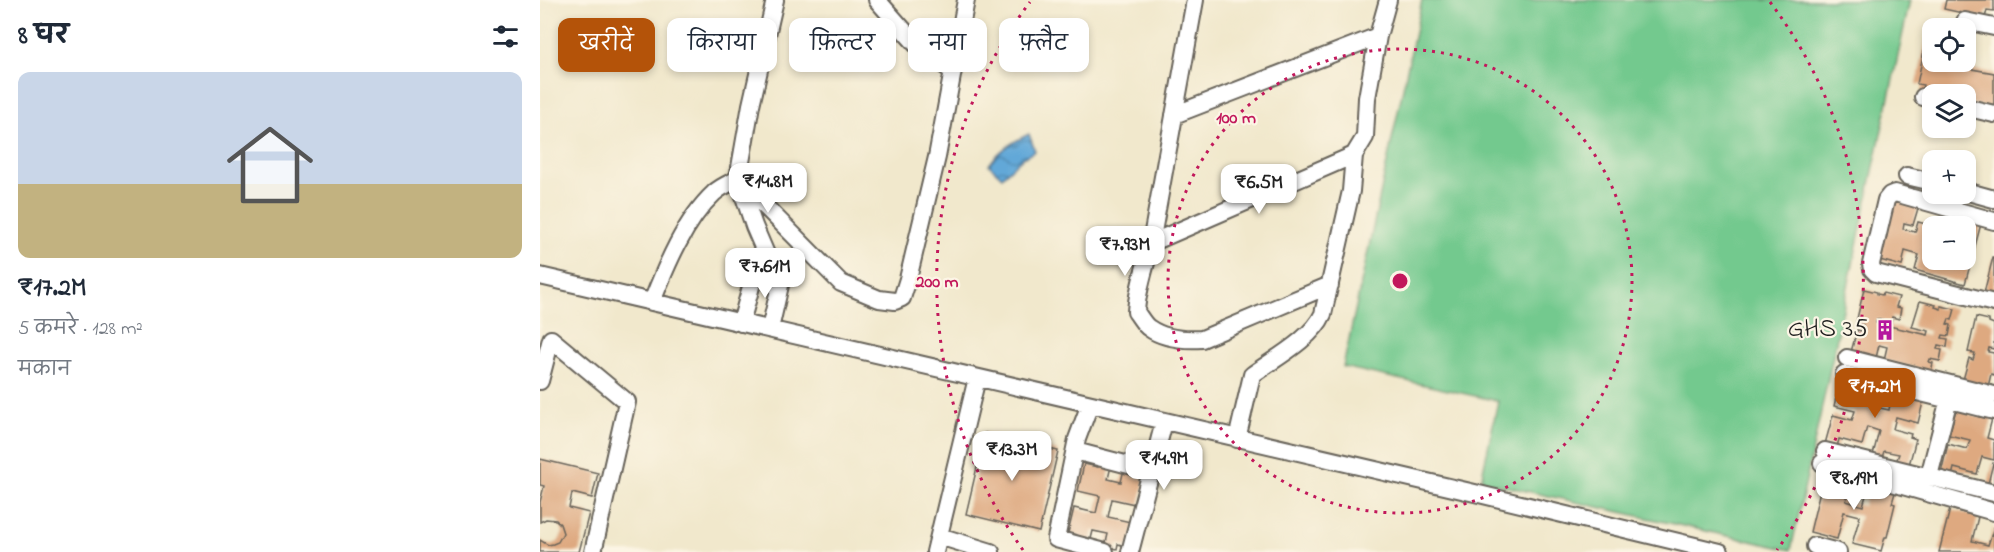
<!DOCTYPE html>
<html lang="hi">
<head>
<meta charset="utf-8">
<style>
	:root { --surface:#fff; --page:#f6f6f7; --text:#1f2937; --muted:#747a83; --line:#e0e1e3; --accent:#b45309 }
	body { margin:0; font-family:"Indie Flower","Playpen Sans Deva",sans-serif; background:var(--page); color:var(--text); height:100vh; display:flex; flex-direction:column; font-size:22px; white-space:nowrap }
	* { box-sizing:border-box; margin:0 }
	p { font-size:20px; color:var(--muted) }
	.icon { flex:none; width:33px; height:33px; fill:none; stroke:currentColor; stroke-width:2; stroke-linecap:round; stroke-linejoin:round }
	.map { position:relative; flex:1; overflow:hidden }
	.panel { display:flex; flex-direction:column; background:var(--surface); width:540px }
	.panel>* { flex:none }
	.top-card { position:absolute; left:18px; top:18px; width:570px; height:54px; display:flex; gap:12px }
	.controls { position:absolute; left:1382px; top:18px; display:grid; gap:12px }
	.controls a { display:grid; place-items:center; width:54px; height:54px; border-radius:12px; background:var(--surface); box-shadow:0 3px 9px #0003; font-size:30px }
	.price { position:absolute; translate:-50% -51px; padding:0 14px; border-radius:12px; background:#fff; color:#222; font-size:20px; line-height:39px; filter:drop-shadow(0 2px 3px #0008) }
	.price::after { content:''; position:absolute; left:50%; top:36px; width:18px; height:14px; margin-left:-9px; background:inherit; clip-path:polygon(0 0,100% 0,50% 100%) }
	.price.selected { background:var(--accent); color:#fff }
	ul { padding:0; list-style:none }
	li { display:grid; align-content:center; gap:12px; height:318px; padding:0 18px }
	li+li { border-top:2px solid var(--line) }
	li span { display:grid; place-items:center; height:186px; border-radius:12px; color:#555 }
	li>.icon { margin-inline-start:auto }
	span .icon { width:108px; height:108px; fill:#fffc; stroke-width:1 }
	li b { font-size:26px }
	h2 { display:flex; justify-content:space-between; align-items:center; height:72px; padding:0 18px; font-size:26px }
	.chip { padding:0 21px; border-radius:12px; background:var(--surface); box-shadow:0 3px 9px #0003; font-size:21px; line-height:54px }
	.chip.selected { background:var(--accent); color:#fff }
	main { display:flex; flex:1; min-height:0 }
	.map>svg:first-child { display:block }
	.green { fill:#73c98e; stroke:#487255; stroke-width:1.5 }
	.water { fill:url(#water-waves); stroke:#3f627a; stroke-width:1.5 }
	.building { fill:#dea980 }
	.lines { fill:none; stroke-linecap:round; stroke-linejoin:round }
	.minor-casing { stroke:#67635a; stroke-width:20 }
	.minor { stroke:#fff; stroke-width:16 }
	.ring { fill:none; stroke:#c2185b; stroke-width:3; stroke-dasharray:3 6 }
	.labels { text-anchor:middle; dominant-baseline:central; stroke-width:4.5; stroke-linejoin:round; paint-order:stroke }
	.poi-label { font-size:26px; fill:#1c1c1c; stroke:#fcf5e5; text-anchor:end }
	.centre { fill:#c2185b; stroke:#fcf5e5; stroke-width:3 }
	.ring-label { font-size:18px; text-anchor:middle; font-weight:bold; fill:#c2185b; stroke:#fcf5e5; stroke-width:4.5; stroke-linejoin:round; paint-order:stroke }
</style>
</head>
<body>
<main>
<section class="panel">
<h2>8 घर<svg class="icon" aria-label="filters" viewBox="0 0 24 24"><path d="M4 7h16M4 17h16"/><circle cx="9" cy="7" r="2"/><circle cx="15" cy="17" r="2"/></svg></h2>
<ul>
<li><span style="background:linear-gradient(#c9d6e8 60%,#c2b280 0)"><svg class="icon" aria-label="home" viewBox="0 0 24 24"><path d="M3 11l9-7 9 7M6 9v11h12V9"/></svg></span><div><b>₹17.2M</b><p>5 कमरे · 128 m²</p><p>मकान</p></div></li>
</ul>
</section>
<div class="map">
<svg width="1454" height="552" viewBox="0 0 1454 552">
	<defs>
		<pattern id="water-waves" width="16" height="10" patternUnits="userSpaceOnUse" patternTransform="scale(1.5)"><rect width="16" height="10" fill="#62a8d8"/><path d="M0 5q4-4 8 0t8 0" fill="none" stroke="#5088ae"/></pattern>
	</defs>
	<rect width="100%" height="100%" fill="#fcf5e5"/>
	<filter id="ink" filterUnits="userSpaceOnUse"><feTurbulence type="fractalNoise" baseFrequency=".0167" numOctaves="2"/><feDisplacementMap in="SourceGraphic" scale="12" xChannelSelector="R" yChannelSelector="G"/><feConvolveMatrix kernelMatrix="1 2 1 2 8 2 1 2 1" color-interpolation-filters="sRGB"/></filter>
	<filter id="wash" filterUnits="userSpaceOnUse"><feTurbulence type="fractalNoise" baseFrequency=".008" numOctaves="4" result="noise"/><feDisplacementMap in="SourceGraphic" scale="24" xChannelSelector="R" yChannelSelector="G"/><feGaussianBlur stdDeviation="1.35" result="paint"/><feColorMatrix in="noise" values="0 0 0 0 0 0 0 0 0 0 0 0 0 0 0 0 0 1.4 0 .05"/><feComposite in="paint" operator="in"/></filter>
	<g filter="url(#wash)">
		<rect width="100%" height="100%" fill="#f1e8cc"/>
		<!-- green -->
		<path class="green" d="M882,0H1370L1251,550L941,481L958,401L803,367Z"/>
		<!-- water -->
		<path class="water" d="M489,134L495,151L481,159L462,177L449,165C459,150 473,142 489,134Z"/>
		<g id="blocks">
			<!-- building -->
			<path class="building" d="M1406,0H1454V11L1447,10L1445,18L1404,9Z
				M1389,27H1392V62L1454,73V109L1429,103L1431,96L1424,94L1381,93L1383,85L1377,84Z
				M1425,34L1432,36L1427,57L1425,56Z
				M1353,197L1379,205L1373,225L1364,223L1363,229L1375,232L1378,222L1390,225L1387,235L1392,237V260H1425V226H1410L1413,213L1442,220L1425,284L1375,270L1379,255L1365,251L1362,266L1336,259Z
				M1453,257H1454V296L1444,293Z
				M1324,289L1337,292V294L1342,295L1343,293L1359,297L1356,307L1361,308L1359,319L1352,317L1351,323L1337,319L1336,323L1388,335L1389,331L1372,327L1380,301L1396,305L1395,307L1401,309V306L1415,309L1412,320L1409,319L1407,324L1411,325L1409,336L1403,335L1402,338L1408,339L1407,347L1398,345L1397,349L1402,350L1400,361L1390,359L1389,362L1393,363L1391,372L1344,360L1347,347L1339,345L1336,358L1311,352L1317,330L1321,331L1323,325L1316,323Z
				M1436,317L1449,320V322L1454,324V349L1449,348L1448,352L1454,353V375L1451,374L1448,387L1423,380L1429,358L1433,360L1435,353L1428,352Z
				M1301,376L1314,385L1325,388L1326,383L1337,386L1332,409L1339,410L1340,408L1349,410L1350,404L1341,402L1345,388L1384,398L1378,423L1356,417L1353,429L1371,434L1370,437L1376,439L1369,465L1356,462L1359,454L1344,451L1342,458L1333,455L1339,431L1327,427L1322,445L1299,439L1297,447L1285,444L1293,415L1312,420L1315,411L1294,406Z
				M1417,406L1430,409L1429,414L1440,417L1441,412L1453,415L1447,438L1454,440V460L1442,457L1437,474L1414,468L1412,476L1401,473L1408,444L1427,449L1430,440L1409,435Z
				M445,433L518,451L499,532L426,514Z
				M0,459L58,473L52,498L32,493L29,508L49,513L39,552H0V540L8,545L13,544L18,542L23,533L20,524L16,520L6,519L0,522V502L4,486L0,485Z
				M559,463L571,466L568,479L581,482L584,469L593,471L592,476L605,479L599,505L572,499L568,517L595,523L589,547L578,544L577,549L565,547L568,534L553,531L550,543L539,541L540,536L528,533L534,508L556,513L560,496L538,491L544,464L558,467Z
				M1453,463H1454V486L1448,484Z
				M1285,470L1313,478L1306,501L1323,506L1330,481L1356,489L1352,503L1355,504L1347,537H1345L1341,551L1312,544L1320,516L1304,512L1297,539L1270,532Z
				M1410,509L1438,517L1432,541L1448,545L1454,527V552H1399Z"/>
		</g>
	</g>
	<g filter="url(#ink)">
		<use href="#blocks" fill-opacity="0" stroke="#67635a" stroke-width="1.5"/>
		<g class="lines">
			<!-- minor casing -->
			<g class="minor-casing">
				<path id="minor" d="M337,0L376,44L412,71
					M655,0L611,243C606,266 597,289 596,312C600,317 604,325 609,328C624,339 645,340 662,339L790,285
					M1425,21L1454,27
					M1383,97L1392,99
					M1425,107L1454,114
					M634,115L838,36
					M1367,176L1392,182
					M198,179L301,283L339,299L355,301L362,298L368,279L397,157L426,0
					M1425,191L1454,199
					M1454,221L1355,193L1350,195L1346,200L1331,264L1332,269L1336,273L1454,303
					M611,243L814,155
					M0,276L939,494L1180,552
					M112,302C126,266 145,220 174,193C180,187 190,183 198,179
					M201,323L215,272L229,261
					M230,329L241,281L229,261L214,226L198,179L211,105L235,0
					M1307,358L1454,395
					M1304,374L1454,411
					M0,381L11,339L87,402L53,552
					M550,404L537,439L516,539L565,552
					M697,439L712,375C734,359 772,339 783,314L811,191L814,155L825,137L827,98L838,36L848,0
					M535,451L612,471
					M1285,451L1454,493
					M1282,463L1454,512
					M1389,476L1409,399
					M399,536L451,552
					M1275,546L1298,552
					M395,552L437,378
					M590,552L624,422"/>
			</g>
			<!-- minor -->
			<use href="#minor" class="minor"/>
		</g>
	</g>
	<!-- distance rings -->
	<g class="ring">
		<circle cx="860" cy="281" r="232"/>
		<path d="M483 550A463 463 0 0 1 490 2M1230 2A463 463 0 0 1 1237 550"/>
	</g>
	<!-- icons -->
	<defs>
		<g id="building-bare" transform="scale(1.62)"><path d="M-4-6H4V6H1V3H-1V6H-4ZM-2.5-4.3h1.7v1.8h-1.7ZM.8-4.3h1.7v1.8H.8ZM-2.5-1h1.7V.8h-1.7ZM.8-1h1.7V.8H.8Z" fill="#b5179e" stroke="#fcf5e5" stroke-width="2.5" paint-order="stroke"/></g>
	</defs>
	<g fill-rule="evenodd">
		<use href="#building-bare" x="1345" y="330"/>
	</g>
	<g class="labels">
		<!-- poi labels -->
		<g class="poi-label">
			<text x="1328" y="330">GHS 35</text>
		</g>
	</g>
	<circle cx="860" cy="281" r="9" class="centre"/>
	<g class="ring-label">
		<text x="696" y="123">100 m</text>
		<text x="397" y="287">200 m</text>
	</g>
</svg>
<div class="controls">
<a><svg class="icon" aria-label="locate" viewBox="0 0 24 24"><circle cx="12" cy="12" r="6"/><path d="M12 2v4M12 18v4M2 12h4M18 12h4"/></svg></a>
<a><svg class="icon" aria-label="layers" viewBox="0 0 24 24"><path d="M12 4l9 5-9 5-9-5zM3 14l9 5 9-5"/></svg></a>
<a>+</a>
<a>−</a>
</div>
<b class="price" style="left:228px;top:214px">₹14.8M</b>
<b class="price" style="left:719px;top:215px">₹6.5M</b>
<b class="price" style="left:585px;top:277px">₹7.93M</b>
<b class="price" style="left:225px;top:299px">₹7.61M</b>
<b class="price selected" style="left:1335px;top:419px">₹17.2M</b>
<b class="price" style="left:472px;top:482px">₹13.3M</b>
<b class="price" style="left:624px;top:491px">₹14.9M</b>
<b class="price" style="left:1314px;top:511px">₹8.19M</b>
<div class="top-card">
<a class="chip selected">खरीदें</a>
<a class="chip">किराया</a>
<a class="chip">फ़िल्टर</a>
<a class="chip">नया</a>
<a class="chip">फ़्लैट</a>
</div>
</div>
</main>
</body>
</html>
